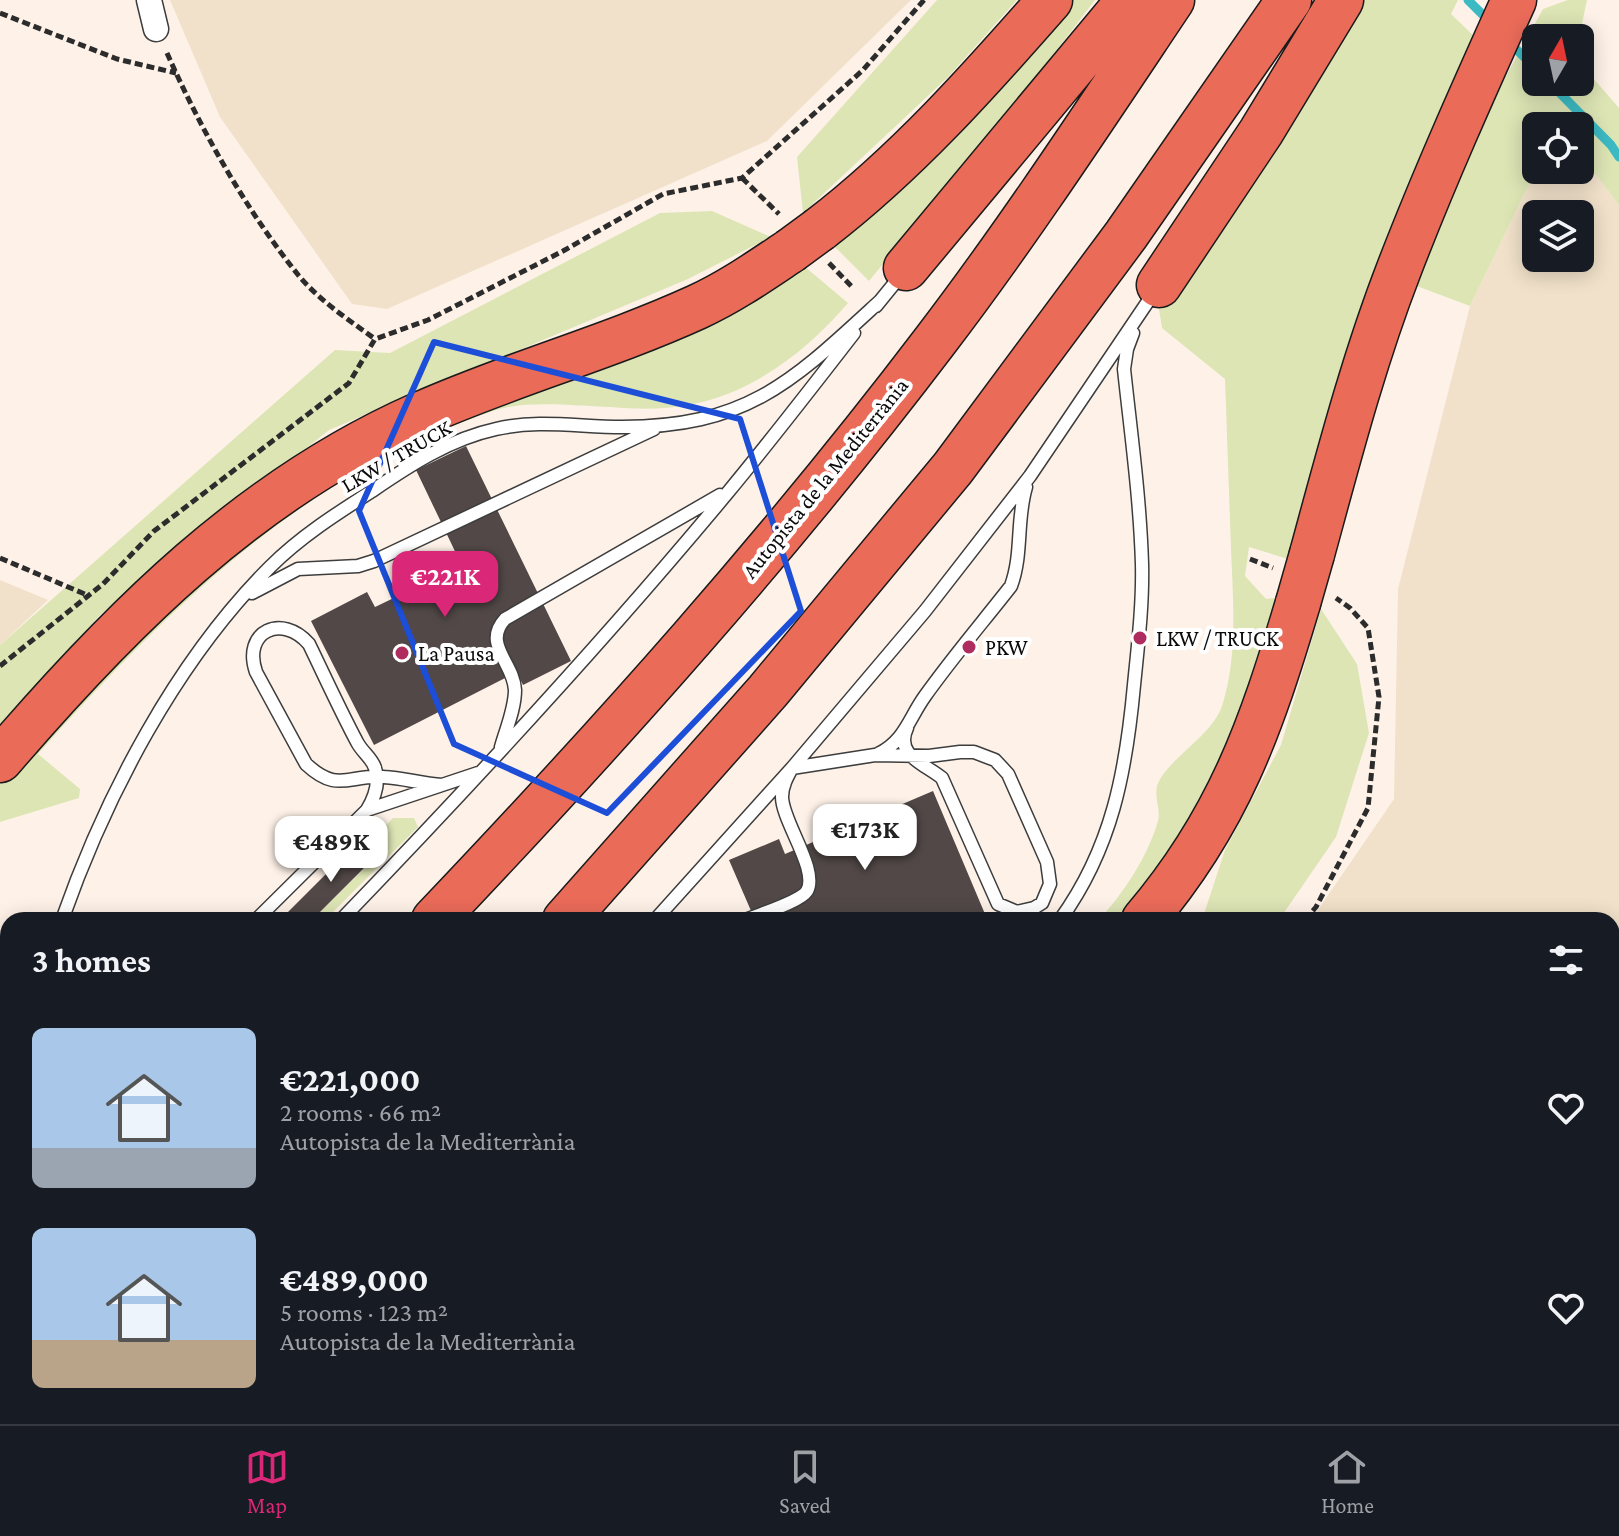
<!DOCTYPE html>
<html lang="en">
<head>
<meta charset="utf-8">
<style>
	:root { --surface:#171b24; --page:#242831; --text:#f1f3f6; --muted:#9ea1a6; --line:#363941; --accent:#db2777 }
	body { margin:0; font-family:"Crimson Pro",serif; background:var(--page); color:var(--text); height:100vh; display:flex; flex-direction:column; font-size:30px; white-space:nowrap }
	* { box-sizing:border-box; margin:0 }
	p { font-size:26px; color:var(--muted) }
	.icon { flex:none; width:44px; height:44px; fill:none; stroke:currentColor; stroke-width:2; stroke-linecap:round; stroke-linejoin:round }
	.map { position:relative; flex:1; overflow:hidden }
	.sheet { position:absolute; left:0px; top:912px; width:1620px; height:512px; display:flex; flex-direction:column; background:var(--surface); border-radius:24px 24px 0 0; box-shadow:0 4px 20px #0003 }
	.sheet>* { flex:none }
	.needle { width:52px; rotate:9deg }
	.controls { position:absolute; left:1522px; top:24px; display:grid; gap:16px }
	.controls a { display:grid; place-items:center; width:72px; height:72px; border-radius:12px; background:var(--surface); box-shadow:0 4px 20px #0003; font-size:40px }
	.price { position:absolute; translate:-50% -68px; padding:0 18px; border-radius:16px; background:#fff; color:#222; font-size:26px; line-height:52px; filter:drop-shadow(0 2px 4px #0008) }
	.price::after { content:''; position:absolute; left:50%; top:48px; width:24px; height:18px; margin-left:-12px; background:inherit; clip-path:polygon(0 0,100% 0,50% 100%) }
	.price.active { background:var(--accent); color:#fff }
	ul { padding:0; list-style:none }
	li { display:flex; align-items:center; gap:24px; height:200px; padding:0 32px }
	li span { display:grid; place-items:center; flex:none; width:224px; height:160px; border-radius:12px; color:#555 }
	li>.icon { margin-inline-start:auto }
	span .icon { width:96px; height:96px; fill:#fffc; stroke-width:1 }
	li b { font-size:34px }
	h2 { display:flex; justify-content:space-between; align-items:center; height:96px; padding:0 32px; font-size:34px }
	.dock { display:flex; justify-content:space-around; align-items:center; height:112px; border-top:2px solid var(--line); background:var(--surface); font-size:22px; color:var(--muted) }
	.dock a { display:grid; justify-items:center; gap:4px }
	.dock .active { color:var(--accent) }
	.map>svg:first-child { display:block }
	.farmland { fill:#f1e1ca; fill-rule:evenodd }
	.green { fill:#dde5b5 }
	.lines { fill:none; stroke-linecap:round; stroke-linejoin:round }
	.stream { stroke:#3cbac3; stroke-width:9 }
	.building { fill:#514847 }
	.service-casing { stroke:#3d3d3d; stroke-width:15 }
	.minor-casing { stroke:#3d3d3d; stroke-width:27 }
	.motorway-casing { stroke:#1b1b1b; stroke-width:47 }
	.path { stroke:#2c2c2c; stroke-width:5; stroke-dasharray:8 4; stroke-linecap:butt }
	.service { stroke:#fff; stroke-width:12 }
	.minor { stroke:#fff; stroke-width:24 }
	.motorway { stroke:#eb6b59; stroke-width:44 }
	.motorway-bridge-casing { stroke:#1b1b1b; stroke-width:47; stroke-linecap:butt }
	.motorway-bridge { stroke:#eb6b59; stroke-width:44 }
	.marked { fill:none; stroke:#1d4ed8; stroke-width:6; stroke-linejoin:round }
	.poi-dot { fill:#af2c5e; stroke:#fff; stroke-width:3 }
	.labels { text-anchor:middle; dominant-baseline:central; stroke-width:8; stroke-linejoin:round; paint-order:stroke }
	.street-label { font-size:22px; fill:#0a0a0a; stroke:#fff }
	.poi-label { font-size:22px; fill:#0a0a0a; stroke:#fff; text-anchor:start }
</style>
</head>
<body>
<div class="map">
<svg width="1619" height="1424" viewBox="0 0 1619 1424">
	<rect width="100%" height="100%" fill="#fef2e8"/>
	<!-- farmland -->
	<path class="farmland" d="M170,0H911L767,141L387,309L352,304L220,117Z
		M1580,154L1619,205V1424H534L532,1416H1612V920H1311L1394,799L1398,589L1470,306L1536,170H1580ZM1536,214H1580V258H1536Z
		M0,580L48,600L0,645Z"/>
	<!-- green -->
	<path class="green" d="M937,0H1017L948,77L803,213L797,157Z
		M1063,0H1095L1020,98L869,281L827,239Z
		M1363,0H1458L1451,14L1478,40L1291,560L1249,547L1245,576L1266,599L1282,597L1215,800L1147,895L1122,920H1099C1124,892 1147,858 1158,821C1161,810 1154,797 1157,786C1165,761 1212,736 1222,706C1238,657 1233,600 1231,549C1229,492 1227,435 1225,379L1162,328L1159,309L1260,163Z
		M1568,0H1587L1579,38H1536V82H1580V63L1619,108V205L1580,154V126H1536V170L1470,306L1414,285L1490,105L1543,9Z
		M712,211L771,237L688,279L329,430L100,615L0,724V645L335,350L390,353L660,213Z
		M798,261L848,303C807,351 752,394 688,405C662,410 636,409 610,407C575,406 529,400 496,410C307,470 167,610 38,754L80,789L79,798L0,822V784L7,774L198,576L349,463Z
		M1321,609L1357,664L1369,733L1336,837L1279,920H1202L1225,850L1281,745Z
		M393,818H414L418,827L325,920H312L378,855V833Z"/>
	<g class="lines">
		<!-- stream -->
		<path class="stream" d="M1468,0L1491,23
			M1509,42L1536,69
			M1549,82L1611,145L1619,157"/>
	</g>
	<!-- building -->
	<path class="building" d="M466,446L571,661L523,685L517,672L374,745L311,621L367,592L375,607L398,596L400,601L464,570L416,470Z
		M933,791L985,914L972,920H755L729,860L779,839L785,854Z
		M359,841L375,857L312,920H280Z
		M331,1416H429L442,1424H326Z"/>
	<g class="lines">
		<!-- service casing -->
		<g class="service-casing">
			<path id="service" d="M876,306L902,274
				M252,593L298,569L358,566L374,561L654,429
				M501,747C506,729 515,709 515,690C514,663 482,644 505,619L720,495
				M878,754C905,741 909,718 925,696C952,658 982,623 1011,586C1023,553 1016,520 1026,487
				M367,810C375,797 380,783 375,768C372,758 362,752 357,742C340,710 325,677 309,644C282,613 242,631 256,672L306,764C338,794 349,774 384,777C404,778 422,784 442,785
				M62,920C106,795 176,661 270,567C300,537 336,514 372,491C410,465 450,439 496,429C538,419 579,427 622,427C748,427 793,381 880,301
				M256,920L367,810L478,773
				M341,920C475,781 606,639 729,491C772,439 813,386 854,333
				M655,920L792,768L925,611L1030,476L1155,291
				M746,920C759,914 800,902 807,891C819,870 782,821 782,797C782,786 787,777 792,768L875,755L929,756L960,752H974L995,760L1008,774L1047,862L1050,884L1042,903L1034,908L1017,912L998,904L942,778C925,764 894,755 907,728
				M1060,920C1112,848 1126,772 1134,685C1138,645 1143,604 1142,564C1140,498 1131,434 1124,369L1127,349L1133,333
				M0,1232L8,1200
				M0,1242L8,1236"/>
		</g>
		<!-- minor casing -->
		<g class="minor-casing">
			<path id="minor" d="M149,0L156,29"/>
		</g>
		<!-- motorway casing -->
		<g class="motorway-casing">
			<path id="motorway" d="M820,229C906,163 979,81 1050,0
				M906,268L1129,0
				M1159,285L1261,132L1341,0
				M1312,554C1338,459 1363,362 1399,269C1434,178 1474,89 1514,0
				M0,760C120,620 250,489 421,414C511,374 607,348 697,307C730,292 760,271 790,251
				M434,920C610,735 780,545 935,341C1019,231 1095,115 1172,0
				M565,920L768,691L953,468L1126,235L1289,0
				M1144,920C1229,820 1261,727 1298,603
				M0,1331L8,1324
				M35,1424L45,1416
				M133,1424L145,1416"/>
		</g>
		<!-- path -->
		<path class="path" d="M0,13L117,59L176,73
			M167,53C201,130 246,210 299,276C320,301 349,320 375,339
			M742,178L779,214
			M829,263L853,288
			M0,558L87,595
			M1250,559L1273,568
			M0,666L103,584L154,531L349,383L375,339L428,320L563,251L663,194L742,178L863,70L924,0
			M1305,920L1316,907L1368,808L1379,697L1368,628L1350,608L1336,598
			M1612,996L1619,971
			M1612,1392L1619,1397
			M264,1424L271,1416
			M570,1424L575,1416
			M1428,1424L1431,1416"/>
		<!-- service -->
		<use href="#service" class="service"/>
		<!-- minor -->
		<use href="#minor" class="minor"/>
		<!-- motorway -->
		<use href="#motorway" class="motorway"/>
		<!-- motorway-bridge casing -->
		<g class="motorway-bridge-casing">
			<path id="motorway-bridge" d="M790,251L820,229
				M1298,603L1312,554"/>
		</g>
		<!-- motorway-bridge -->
		<use href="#motorway-bridge" class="motorway-bridge"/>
	</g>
	<!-- marked area -->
	<path class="marked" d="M434,342L740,419L801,611L607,813L454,744L359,511Z"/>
	<!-- markers -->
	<g class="poi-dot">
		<circle cx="1140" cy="638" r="8"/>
		<circle cx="969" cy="647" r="8"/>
		<circle cx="402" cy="653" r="8"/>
	</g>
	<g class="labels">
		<!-- street labels -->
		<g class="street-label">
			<text transform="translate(396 456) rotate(-30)">LKW / TRUCK</text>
			<text transform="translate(825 478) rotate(-51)">Autopista de la Mediterrània</text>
		</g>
		<!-- poi labels -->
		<g class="poi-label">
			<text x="1156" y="638">LKW / TRUCK</text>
			<text x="985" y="647">PKW</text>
			<text x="418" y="653">La Pausa</text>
		</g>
	</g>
</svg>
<div class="controls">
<a><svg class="needle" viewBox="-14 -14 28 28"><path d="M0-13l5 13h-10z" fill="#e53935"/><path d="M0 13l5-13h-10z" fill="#9ea1a6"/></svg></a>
<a><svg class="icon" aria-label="locate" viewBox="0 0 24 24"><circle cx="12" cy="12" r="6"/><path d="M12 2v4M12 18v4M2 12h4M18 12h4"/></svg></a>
<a><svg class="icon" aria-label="layers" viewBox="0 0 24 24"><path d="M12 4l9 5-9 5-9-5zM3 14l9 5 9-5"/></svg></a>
</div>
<b class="price active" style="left:445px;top:619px">€221K</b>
<b class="price" style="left:865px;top:872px">€173K</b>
<b class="price" style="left:331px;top:884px">€489K</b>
<section class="sheet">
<h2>3 homes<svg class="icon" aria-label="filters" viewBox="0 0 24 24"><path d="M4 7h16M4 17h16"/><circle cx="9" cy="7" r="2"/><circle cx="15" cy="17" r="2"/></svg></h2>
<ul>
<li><span style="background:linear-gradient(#a9c7e8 75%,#9aa5b1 0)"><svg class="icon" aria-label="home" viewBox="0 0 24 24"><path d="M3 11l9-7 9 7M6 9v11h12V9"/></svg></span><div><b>€221,000</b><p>2 rooms · 66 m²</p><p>Autopista de la Mediterrània</p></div><svg class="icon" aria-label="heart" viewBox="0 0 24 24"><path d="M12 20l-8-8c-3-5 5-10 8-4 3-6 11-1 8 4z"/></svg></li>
<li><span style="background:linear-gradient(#a9c7e8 70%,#b9a48a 0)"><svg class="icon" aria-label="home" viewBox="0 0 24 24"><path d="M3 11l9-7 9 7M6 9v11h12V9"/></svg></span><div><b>€489,000</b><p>5 rooms · 123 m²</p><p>Autopista de la Mediterrània</p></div><svg class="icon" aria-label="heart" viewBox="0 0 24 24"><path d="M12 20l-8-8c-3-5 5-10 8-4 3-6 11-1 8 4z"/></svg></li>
</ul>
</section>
</div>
<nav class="dock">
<a class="active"><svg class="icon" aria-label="map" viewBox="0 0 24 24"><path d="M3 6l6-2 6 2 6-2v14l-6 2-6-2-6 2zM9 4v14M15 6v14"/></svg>Map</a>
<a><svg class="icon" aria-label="saved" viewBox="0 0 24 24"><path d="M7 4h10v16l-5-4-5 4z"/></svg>Saved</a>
<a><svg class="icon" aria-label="home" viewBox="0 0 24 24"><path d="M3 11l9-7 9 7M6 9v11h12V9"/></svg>Home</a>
</nav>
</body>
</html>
